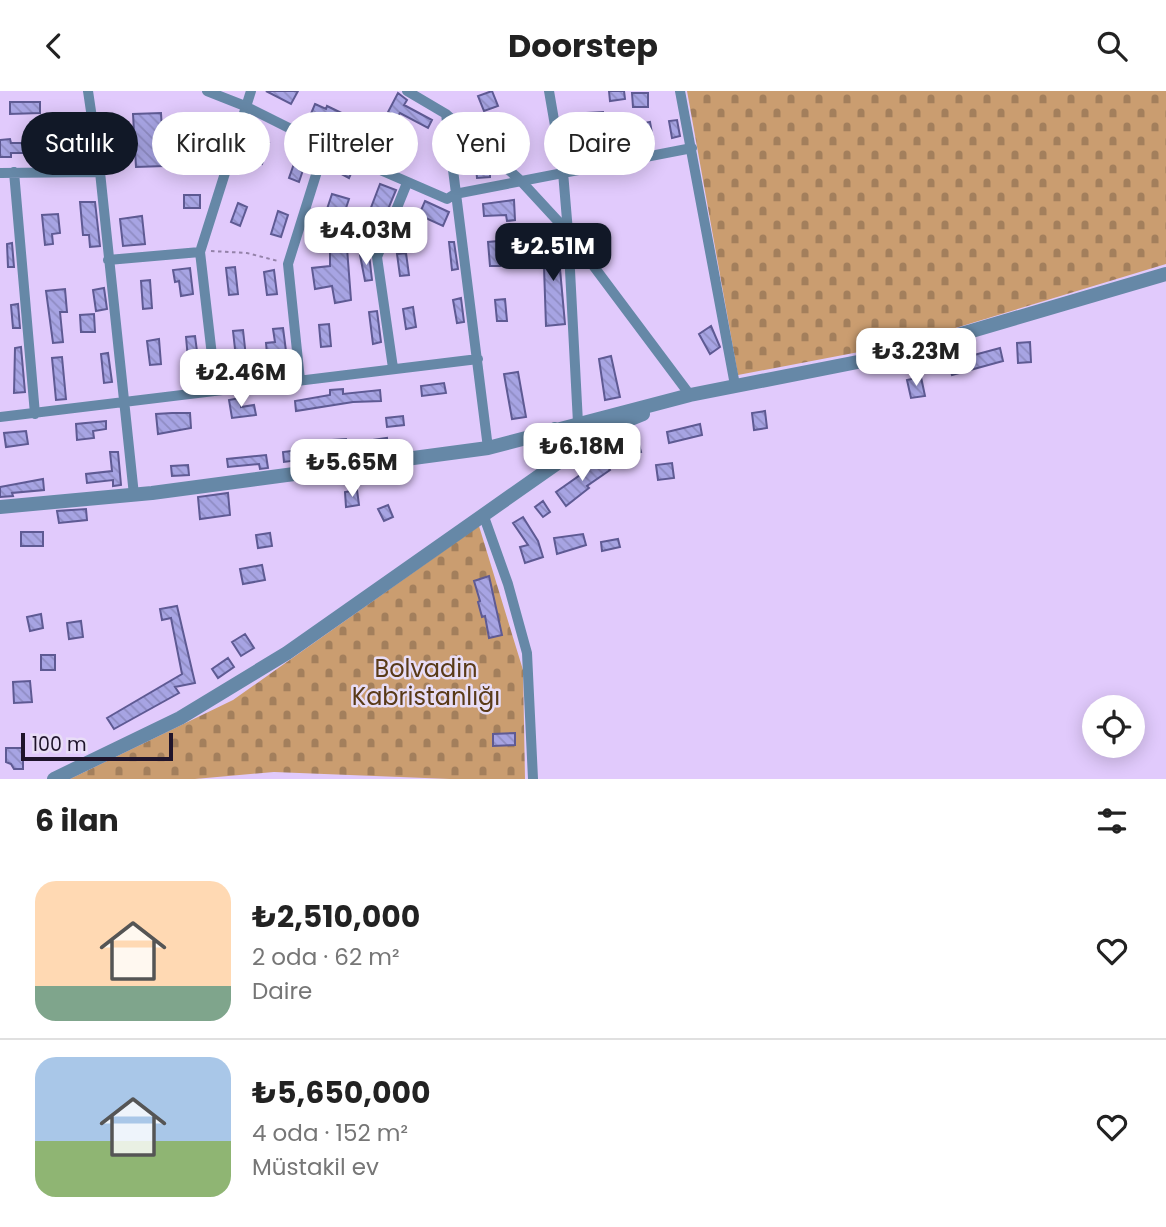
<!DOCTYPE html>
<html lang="tr">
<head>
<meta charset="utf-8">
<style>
	:root { --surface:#fff; --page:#f2f2f2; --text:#222; --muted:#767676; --line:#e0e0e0; --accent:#111827 }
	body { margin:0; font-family:Poppins,sans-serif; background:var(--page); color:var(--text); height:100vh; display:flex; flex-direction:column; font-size:26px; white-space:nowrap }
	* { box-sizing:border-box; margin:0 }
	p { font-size:23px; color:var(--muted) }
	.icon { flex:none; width:38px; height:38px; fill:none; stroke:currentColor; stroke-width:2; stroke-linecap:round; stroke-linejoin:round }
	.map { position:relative; height:688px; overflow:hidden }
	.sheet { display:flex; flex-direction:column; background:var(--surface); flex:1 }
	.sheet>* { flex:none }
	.guide { position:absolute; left:21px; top:21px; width:700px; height:63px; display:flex; gap:14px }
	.fabs { position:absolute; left:1082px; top:604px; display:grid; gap:14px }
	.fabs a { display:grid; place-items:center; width:63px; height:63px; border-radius:50%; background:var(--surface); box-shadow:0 4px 18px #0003; font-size:35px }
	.scale { position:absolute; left:21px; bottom:18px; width:152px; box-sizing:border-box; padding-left:7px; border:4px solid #1f142b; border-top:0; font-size:19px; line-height:24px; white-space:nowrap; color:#1f142b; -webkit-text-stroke:5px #e8ddf6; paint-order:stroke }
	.price { position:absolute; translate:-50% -60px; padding:0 16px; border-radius:14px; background:#fff; color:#222; font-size:23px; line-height:46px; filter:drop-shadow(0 2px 4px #0008) }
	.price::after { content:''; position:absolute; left:50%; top:42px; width:21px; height:16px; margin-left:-10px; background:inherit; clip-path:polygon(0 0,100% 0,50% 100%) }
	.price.active { background:var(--accent); color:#fff }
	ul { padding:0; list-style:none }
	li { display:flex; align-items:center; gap:21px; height:175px; padding:0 35px }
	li+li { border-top:2px solid var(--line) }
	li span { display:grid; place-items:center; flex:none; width:196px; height:140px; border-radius:21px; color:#555 }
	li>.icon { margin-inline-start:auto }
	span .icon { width:84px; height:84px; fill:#fffc; stroke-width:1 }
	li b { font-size:30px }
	h2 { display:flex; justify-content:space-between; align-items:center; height:84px; padding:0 35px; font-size:30px }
	.tag { padding:0 24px; border-radius:32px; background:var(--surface); box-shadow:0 4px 18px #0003; font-size:24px; line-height:63px }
	.tag.active { background:var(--accent); color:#fff }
	header { display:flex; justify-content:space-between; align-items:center; height:91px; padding:0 35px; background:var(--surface); font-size:32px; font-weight:700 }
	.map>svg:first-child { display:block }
	.cemetery { fill:url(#cemetery-stones) }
	.building { fill:url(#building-back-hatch); stroke:#5e5a93; stroke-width:2 }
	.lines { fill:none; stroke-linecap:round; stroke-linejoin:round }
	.path { stroke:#9482a9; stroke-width:2; stroke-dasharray:3.5 3.5; stroke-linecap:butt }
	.minor { stroke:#6688a7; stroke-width:10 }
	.tertiary { stroke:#6688a7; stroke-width:14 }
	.labels { text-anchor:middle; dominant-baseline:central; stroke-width:5; stroke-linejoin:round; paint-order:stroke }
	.park-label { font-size:24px; fill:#593a18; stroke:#e8ddf6 }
</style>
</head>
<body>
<header><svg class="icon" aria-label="back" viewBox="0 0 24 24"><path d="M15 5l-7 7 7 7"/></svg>Doorstep<svg class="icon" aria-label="search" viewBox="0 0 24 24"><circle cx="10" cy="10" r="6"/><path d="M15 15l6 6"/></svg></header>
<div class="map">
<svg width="1166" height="688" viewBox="0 0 1166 688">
	<defs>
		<pattern id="cemetery-stones" width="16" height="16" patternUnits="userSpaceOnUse" patternTransform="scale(1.75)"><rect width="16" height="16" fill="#ca9d70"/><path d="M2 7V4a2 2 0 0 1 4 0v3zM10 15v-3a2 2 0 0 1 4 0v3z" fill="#a37f5c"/></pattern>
		<pattern id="building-back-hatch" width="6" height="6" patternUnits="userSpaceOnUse" patternTransform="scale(1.75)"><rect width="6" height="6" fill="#a7a4e3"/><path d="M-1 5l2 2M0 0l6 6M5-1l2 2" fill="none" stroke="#8f8cc3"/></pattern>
	</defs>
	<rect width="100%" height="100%" fill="#e1cafc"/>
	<!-- cemetery -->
	<path class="cemetery" d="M687,0H1166V173L906,252L738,284Z
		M479,435L523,579L525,688H450L274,681L195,688H70L233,609Z"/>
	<!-- building -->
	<path class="building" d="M266,0H298L291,13Z
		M492,0L498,15L484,20L478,5Z
		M609,0H624L625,8L610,10Z
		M398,2L407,9L404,14L432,29L428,37L400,22L397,26L388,21Z
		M632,2H648V16H633Z
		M10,11H40V22L10,23Z
		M315,13L326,18L327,15L350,26L343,40L310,25Z
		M603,21L604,32L588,34L587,22Z
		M161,22L164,75L136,76L133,23Z
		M83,23L85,48L75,49L74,33L58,34V25Z
		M677,29L680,45L672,47L669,30Z
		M650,31L653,48L615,55L611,38Z
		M50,36H58L59,66H51V62H11V66H0V49L10,48L11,52H51Z
		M373,43L412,61L408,69L369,52Z
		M259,49L269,52L262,73L253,70Z
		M296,67L306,70L299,91L289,87Z
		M338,71L353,78L349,87L334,79Z
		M490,75V86L477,87L476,76Z
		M380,93L396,99L379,140L364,135Z
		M332,103L349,108L344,123L327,118Z
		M184,104H200V117H184Z
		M514,109L515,129L507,130L506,124L484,125L483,113Z
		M425,110L449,121L443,135L419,124Z
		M80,111H95L100,155L90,156L89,144H83Z
		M238,112L247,116L240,135L231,131Z
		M278,120L288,124L281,146L271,143Z
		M58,123L60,142L52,143L53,153L45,154L42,124Z
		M142,125L145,153L123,155L120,128Z
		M557,145L565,233L546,235L543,146Z
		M498,150L500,175H490L488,151Z
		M449,151H454L458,178L452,179Z
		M12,152L14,176H8L7,153Z
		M330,156L347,157L351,209L335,212L332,195L315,198L312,177L330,175Z
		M406,162L409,184L400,185L397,163Z
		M369,163L372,189L365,190L360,164Z
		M235,176L238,203L229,204L226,177Z
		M190,177L193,203L181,205L179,190L175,191L173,179Z
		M274,179L277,203L267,204L264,181Z
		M150,189L152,217L143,218L141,190Z
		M104,197L107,218L96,220L93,199Z
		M65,198L67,221H60L63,251L53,252L46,200Z
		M461,207L464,231L457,232L453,209Z
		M505,208L507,230H497L495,209Z
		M18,213L20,237H13L11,214Z
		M413,216L416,236L406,238L403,218Z
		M377,220L381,251L373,253L369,221Z
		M94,223L95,241H81L80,224Z
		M329,233L331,255L321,256L319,234Z
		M711,235L720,256L710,263L699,243Z
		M283,237L286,260L267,263L266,252L275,251L273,238Z
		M243,239L246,266L236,267L233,240Z
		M195,245L198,268H188L186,246Z
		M159,248L161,273L150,274L147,250Z
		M1030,251L1031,271L1018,272L1017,252Z
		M21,256L25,301L14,302L15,257Z
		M1000,257L1003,270L952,284L948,271Z
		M108,262L112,291L104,292L101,263Z
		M611,265L620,306L605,309L599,268Z
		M62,266L66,308L56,309L52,267Z
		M518,281L526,326L512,328L504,283Z
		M921,286L925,305L911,307L907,289Z
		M444,292L446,302L422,305L421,295Z
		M343,298V303L380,299L381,310L353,311L296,320L295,310L330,304V299Z
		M240,307L241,316L254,314L256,324L232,327L229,309Z
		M765,320L767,337L754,339L752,322Z
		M172,322H190L191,337L158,343L156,323Z
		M403,325L404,334L387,336L386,327Z
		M106,330V338L93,340L94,347L77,349L76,333Z
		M700,333L702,344L669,352L667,341Z
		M26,340L28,353L6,356L4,342Z
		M387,347L388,357L366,359L365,350Z
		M346,348L348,365L335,367L333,349Z
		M638,350L641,361L625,364L622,353Z
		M306,358L307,368L284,371L283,361Z
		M110,361H118L121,394L113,395V389L87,392L86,383L112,380Z
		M266,364L268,377L260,378L259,373L228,376L227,368Z
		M603,368L610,379L587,395L589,397L566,415L556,401Z
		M672,372L674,387L658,389L656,374Z
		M188,374L189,384L172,385L171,375Z
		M43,388L44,399L12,402L13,405L0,406V396Z
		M357,399L359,414L346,416L345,401Z
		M228,402L230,424L200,428L198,406Z
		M543,410L550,421L543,426L535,416Z
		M388,414L393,426L384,430L378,418Z
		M86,418L87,429L59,432L57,420Z
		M523,426L538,450L543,466L525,472L520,456L528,454L513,432Z
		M21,441H43V455H21Z
		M270,442L272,455L258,457L256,444Z
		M583,443L586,454L557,463L554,447Z
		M618,448L620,456L602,460L601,451Z
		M262,474L265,489L243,493L240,478Z
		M489,485L502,544L489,547L485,525L482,526L478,511L480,510L474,490Z
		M177,515L195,592L175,596L179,602L114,638L107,627L182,583L171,527L162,529L160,518Z
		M41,523L43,537L30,540L27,526Z
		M81,530L83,546L69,548L67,532Z
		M245,543L254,557L241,565L232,551Z
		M41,564H55V579H41Z
		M228,567L234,576L218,587L212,578Z
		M30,590L32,611L14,612L13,591Z
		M515,642V654L493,655V643Z
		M6,657H23V678H14L11,673L6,671Z"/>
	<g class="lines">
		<!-- path -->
		<path class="path" d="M211,160L247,162L278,170"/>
		<!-- minor -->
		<path class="minor" d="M88,0L100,81L134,404
			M207,0L245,15L325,55L447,108L455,103L692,57
			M407,0L446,23L520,89L568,141L690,304
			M549,0L563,81L568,141L578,332
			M680,0L735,294
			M446,23L488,357
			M14,81L35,323
			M0,82L100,81
			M108,169L200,161
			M393,277L377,166L407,92
			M300,289L288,173L325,55
			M216,299L200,161L251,0
			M0,326L478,268
			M483,423L508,493L527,562L533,688"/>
		<!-- tertiary -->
		<path class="tertiary" d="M547,378L555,338
			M0,416L152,402L488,357L690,304L883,266L1166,183
			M54,688L180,627L287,562L606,338L643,323"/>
	</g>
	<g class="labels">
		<!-- park labels -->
		<g class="park-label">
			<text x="426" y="577">Bolvadin<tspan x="426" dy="28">Kabristanlığı</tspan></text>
		</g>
	</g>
</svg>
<div class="fabs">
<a><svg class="icon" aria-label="locate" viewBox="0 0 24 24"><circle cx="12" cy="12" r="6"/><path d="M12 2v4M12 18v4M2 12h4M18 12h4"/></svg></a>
</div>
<div class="scale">100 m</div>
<b class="price" style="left:366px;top:176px">₺4.03M</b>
<b class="price active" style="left:553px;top:192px">₺2.51M</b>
<b class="price" style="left:916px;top:297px">₺3.23M</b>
<b class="price" style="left:241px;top:318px">₺2.46M</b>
<b class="price" style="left:582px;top:392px">₺6.18M</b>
<b class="price" style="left:352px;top:408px">₺5.65M</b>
<div class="guide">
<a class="tag active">Satılık</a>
<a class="tag">Kiralık</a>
<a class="tag">Filtreler</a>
<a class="tag">Yeni</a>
<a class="tag">Daire</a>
</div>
</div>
<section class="sheet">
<h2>6 ilan<svg class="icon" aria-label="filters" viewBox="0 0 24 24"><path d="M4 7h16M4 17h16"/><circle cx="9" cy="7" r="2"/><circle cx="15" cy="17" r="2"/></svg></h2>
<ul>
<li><span style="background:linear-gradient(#ffd9b3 75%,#7fa58c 0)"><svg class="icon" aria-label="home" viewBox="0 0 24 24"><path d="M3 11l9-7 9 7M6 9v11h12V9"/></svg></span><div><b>₺2,510,000</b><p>2 oda · 62 m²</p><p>Daire</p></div><svg class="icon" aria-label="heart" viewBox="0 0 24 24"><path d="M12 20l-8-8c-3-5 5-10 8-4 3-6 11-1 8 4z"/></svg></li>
<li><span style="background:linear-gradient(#a9c7e8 60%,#8fb573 0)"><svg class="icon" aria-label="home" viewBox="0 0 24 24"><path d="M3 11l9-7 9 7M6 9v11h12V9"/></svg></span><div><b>₺5,650,000</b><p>4 oda · 152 m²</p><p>Müstakil ev</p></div><svg class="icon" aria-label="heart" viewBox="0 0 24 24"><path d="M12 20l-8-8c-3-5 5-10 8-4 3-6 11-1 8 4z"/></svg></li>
</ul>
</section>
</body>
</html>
